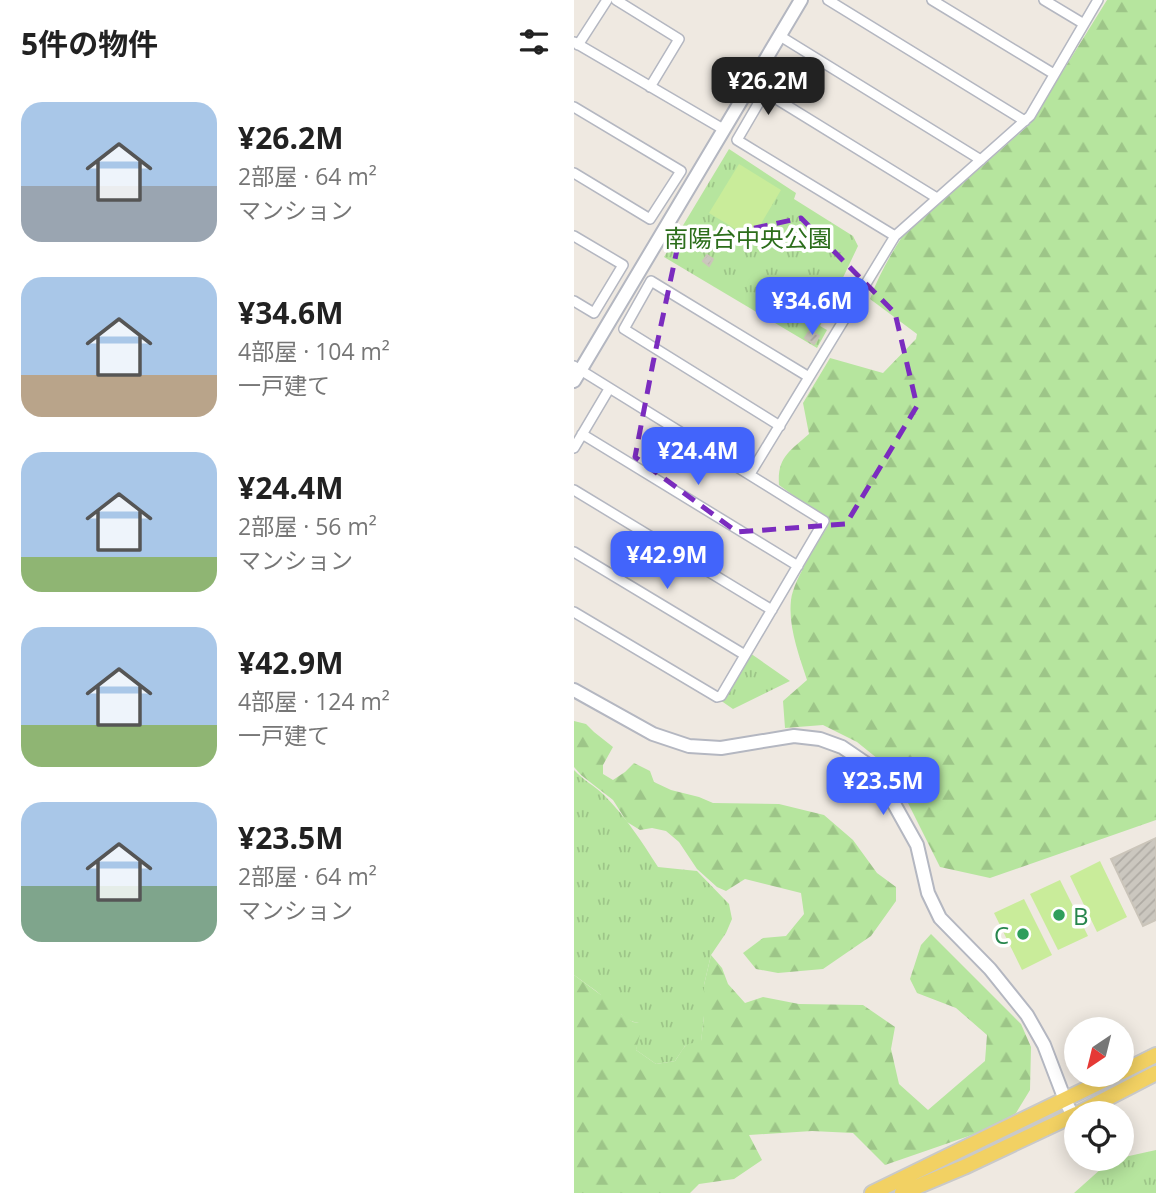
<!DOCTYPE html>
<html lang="ja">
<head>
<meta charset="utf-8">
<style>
	:root { --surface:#fff; --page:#f6f6f6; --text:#222; --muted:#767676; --accent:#4264fb }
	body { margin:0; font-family:"Open Sans","Noto Sans JP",sans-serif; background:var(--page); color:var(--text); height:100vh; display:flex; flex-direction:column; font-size:26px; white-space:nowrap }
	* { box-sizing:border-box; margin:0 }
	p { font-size:23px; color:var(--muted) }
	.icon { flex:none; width:38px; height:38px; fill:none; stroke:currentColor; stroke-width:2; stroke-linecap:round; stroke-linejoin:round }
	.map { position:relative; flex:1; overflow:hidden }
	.details { display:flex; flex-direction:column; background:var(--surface); width:574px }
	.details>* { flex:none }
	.needle { width:46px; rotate:215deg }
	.tools { position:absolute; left:490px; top:1017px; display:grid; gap:14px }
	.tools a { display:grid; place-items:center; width:70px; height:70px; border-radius:50%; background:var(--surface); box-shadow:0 4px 18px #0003; font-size:35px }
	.price { position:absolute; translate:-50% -60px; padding:0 16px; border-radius:14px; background:var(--accent); color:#fff; font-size:23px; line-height:46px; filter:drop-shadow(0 2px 4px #0008) }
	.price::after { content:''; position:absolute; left:50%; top:42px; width:21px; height:16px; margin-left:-10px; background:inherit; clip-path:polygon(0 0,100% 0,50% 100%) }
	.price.on { background:#222; color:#fff }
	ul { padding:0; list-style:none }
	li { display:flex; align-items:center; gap:21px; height:175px; padding:0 21px }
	li span { display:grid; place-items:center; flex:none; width:196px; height:140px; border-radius:21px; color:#555 }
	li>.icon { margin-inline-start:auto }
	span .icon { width:84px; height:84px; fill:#fffc; stroke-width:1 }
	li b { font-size:30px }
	h2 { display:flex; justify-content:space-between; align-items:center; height:84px; padding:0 21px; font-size:30px }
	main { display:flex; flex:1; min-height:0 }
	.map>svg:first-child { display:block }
	.grass { fill:url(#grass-tufts) }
	.forest { fill:url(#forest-firs) }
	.pitch { fill:#c9ec9a }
	.building { fill:url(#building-hatch); stroke:#cbc5ba; stroke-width:2 }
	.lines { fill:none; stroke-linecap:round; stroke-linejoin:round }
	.street-casing { stroke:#b4b7c1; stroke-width:12 }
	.secondary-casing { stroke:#b4b7c1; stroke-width:16 }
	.primary-casing { stroke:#c9c9c9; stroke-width:18 }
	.street { stroke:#fff; stroke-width:9 }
	.secondary { stroke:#fff; stroke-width:12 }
	.primary { stroke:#f2d163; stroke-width:14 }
	.marked { fill:none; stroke:#7b2cbf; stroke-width:5; stroke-dasharray:14 9; stroke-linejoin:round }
	.leisure-dot { fill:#2e9e5b; stroke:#fff; stroke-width:2.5 }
	.labels { text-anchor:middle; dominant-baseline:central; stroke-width:7; stroke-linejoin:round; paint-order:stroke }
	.park-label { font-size:24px; fill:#2c6e1b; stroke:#fff }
	.leisure-label { font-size:24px; fill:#27864d; stroke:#fff; text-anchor:start }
</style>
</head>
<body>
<main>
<section class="details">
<h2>5件の物件<svg class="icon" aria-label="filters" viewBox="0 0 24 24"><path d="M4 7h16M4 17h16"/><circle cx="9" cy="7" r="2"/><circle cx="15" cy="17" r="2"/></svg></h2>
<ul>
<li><span style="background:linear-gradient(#a9c7e8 60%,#9aa5b1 0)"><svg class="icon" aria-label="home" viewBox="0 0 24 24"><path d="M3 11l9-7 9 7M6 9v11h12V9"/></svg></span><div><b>¥26.2M</b><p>2部屋 · 64 m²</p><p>マンション</p></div></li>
<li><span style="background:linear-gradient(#a9c7e8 70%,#b9a48a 0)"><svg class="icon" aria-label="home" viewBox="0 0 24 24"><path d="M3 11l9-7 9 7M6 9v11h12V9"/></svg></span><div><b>¥34.6M</b><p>4部屋 · 104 m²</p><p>一戸建て</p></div></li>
<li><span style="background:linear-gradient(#a9c7e8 75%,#8fb573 0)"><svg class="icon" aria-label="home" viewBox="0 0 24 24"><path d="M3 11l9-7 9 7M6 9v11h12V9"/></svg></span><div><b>¥24.4M</b><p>2部屋 · 56 m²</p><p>マンション</p></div></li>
<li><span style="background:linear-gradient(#a9c7e8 70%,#8fb573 0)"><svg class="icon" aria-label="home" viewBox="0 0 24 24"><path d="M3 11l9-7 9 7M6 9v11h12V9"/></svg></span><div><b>¥42.9M</b><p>4部屋 · 124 m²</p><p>一戸建て</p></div></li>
<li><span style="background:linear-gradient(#a9c7e8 60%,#7fa58c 0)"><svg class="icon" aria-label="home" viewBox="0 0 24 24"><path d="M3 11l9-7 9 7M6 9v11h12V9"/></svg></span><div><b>¥23.5M</b><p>2部屋 · 64 m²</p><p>マンション</p></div></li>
</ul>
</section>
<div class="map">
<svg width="582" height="1193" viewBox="0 0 582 1193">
	<defs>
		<pattern id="grass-tufts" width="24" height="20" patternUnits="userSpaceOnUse" patternTransform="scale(1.75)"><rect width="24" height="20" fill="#b6e59e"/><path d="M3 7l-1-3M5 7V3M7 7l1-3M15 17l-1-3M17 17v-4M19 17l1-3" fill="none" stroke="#9dc588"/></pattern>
		<pattern id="forest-firs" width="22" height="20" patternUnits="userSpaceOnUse" patternTransform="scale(1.75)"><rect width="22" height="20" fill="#b6e59e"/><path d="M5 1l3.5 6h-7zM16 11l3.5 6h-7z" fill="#9dc588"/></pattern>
		<pattern id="building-hatch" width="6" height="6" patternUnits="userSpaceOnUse" patternTransform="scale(1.75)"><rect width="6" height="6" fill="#cbc7bf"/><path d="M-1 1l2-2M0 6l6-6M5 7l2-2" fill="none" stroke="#afaba4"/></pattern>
	</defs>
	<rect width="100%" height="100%" fill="#efe9e1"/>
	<!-- grass -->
	<path class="grass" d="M155,149L222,193L220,199L279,236L284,246L246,326L253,330L243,348L90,257Z
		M176,653L216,681L159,709L146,700Z
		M0,770C9,780 21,786 30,795C52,817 68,842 84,867L123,871L155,904L158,919L152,933L137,955L130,985V1016L127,1042L123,1044L111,1046L101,1061L82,1064L62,1050L65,1023C50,1022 39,1005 28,996C19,988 9,982 0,975Z
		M582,1150V1193H500L537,1160Z"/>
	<!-- forest -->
	<path class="forest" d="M533,0H582V820L416,878L366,867L329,793L309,763L283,742L249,725L211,728L209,701L233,680C225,655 214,627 217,600C220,578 245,542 256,522L205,485C203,457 216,451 235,434L229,403L256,358L309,373L342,339L343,334L296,299C304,277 315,257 328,237L456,124Z
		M0,721L12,724L20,732L39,747L29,765V774L39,780L51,772L60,763L76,771L80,782L97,790L125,797L139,803L205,804L250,815L279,840L303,873L322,887V901L297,936L249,969L204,973L182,969L169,953L189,938L212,936L230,914L227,893L171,879L152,891L143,887L123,869L105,842L92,831L78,828L66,830L53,822L39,800L7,775L0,767Z
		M357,934L447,1024L457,1047L456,1090L442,1113L418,1128L311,1165L279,1133L238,1131L175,1135L188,1160L160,1179L125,1184L116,1193H0V975L27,995L36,991L47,996V1014L59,1022L65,1023L68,1026L62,1050L82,1064L101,1061C105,1056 108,1048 113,1045C117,1042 122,1044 127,1041L130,1016V985L137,955L148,968L154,984L171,1003L189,997L225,1004L289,1005L321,1027L317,1049L325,1084L354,1110L411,1061L413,1035L382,1008L343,993L336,979L347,945Z"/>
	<!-- pitch -->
	<path class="pitch" d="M165,164L207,190L178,239L135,213Z
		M526,861L553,917L523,932L496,876Z
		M486,880L514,936L484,950L456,894Z
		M450,899L478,955L448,970L420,913Z"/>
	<!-- building -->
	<path class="building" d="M133,255L139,259L135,266L129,261Z
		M236,330L245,336L240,344L231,338Z
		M582,838V920L569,926L537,859Z"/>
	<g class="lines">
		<!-- street casing -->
		<g class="street-casing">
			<path id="street" d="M42,0L105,39L76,87
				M254,0L451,121
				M358,0L480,74
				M470,0L510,24
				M206,36L407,160
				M0,42L149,129
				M4,45L33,0
				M0,107L107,171L76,219L0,173
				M0,236L49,265L20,313L0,301
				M321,236L163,140L191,92L363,198
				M0,366L250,521L147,696L143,697L0,612
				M206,426L50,329L77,281L235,377
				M8,434L224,566
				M0,448L35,389
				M176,474L321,236L456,116L524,0
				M0,490L198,610
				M0,552L171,655"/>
		</g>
		<!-- secondary casing -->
		<g class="secondary-casing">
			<path id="secondary" d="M0,381L227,0
				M0,690L79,734L115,746L147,748L220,736L246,739L268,747L293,764L319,802L343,845L354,893L366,918L416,969L453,1015L470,1045L491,1100L499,1116"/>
		</g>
		<!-- primary casing -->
		<g class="primary-casing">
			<path id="primary" d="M548,1072L582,1055
				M505,1113L582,1073
				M298,1193L543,1074
				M328,1193L390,1167L502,1114"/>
		</g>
		<!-- street -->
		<use href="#street" class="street"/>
		<!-- secondary -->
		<use href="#secondary" class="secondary"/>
		<!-- primary -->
		<use href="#primary" class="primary"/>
	</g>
	<!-- marked area -->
	<path class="marked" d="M227,218L321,313L343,406L272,524L163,532L61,457L79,363L104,245Z"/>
	<!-- markers -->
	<g class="leisure-dot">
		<circle cx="485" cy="915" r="7"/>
		<circle cx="449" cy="934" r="7"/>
	</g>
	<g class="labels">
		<!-- park labels -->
		<g class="park-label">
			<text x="174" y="237">南陽台中央公園</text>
		</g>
		<!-- leisure labels -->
		<g class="leisure-label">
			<text x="499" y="915">B</text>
			<text x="435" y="934" text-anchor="end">C</text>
		</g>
	</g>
</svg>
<div class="tools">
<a><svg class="needle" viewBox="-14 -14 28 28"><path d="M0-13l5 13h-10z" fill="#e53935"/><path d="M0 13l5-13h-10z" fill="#767676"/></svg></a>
<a><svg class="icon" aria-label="locate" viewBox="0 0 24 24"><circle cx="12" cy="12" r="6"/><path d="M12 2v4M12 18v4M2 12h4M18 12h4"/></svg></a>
</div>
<b class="price on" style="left:194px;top:117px">¥26.2M</b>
<b class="price" style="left:238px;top:337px">¥34.6M</b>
<b class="price" style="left:124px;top:487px">¥24.4M</b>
<b class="price" style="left:93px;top:591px">¥42.9M</b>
<b class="price" style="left:309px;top:817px">¥23.5M</b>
</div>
</main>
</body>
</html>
